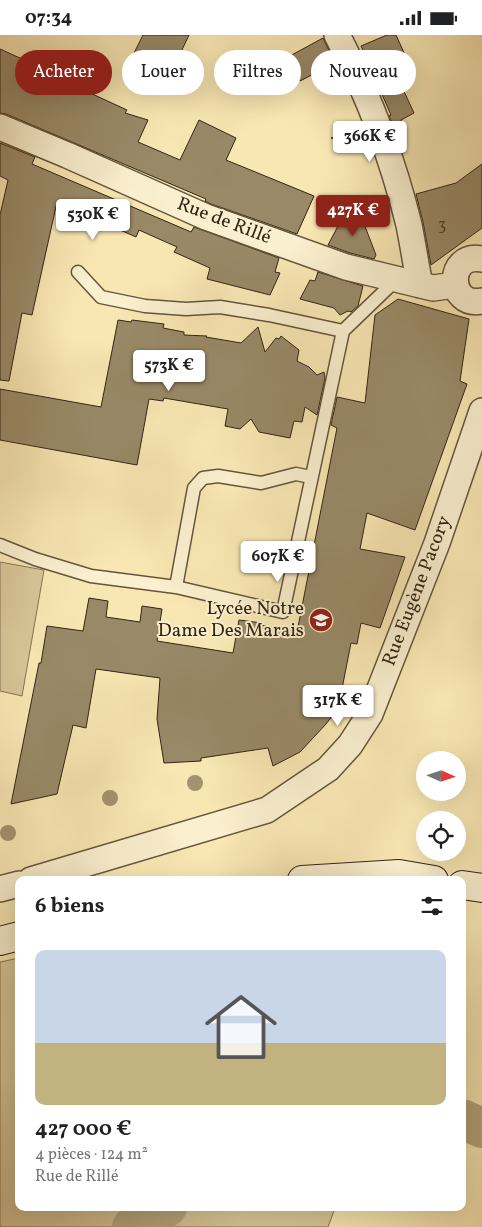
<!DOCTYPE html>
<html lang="fr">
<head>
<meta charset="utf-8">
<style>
	:root { --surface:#fff; --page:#f6f6f6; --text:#202124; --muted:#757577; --accent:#8f2418 }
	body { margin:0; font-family:Vollkorn,serif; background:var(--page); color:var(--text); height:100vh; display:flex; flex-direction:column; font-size:19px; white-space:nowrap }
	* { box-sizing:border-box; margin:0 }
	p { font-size:16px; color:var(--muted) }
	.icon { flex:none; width:28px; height:28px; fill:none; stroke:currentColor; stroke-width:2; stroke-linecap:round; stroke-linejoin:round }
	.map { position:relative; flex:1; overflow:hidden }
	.drawer { position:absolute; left:15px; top:841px; width:451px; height:335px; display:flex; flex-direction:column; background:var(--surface); border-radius:10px; box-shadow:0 5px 20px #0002 }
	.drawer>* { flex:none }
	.top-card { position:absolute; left:15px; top:15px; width:452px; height:45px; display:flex; gap:10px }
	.needle { width:32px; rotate:93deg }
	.controls { position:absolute; left:416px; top:716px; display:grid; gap:10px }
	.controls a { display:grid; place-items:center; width:50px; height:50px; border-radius:50%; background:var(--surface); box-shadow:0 5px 20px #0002; font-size:25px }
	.price { position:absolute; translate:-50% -42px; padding:0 11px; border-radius:5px; background:#fff; color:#222; font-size:16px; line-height:32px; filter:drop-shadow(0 1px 2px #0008) }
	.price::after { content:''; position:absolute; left:50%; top:30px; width:15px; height:11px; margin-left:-8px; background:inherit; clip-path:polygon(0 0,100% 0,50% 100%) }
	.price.on { background:var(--accent); color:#fff }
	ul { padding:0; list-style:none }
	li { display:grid; align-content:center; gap:10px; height:265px; padding:0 20px }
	li span { display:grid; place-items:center; height:155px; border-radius:10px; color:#555 }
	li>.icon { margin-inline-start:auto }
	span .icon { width:90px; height:90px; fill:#fffc; stroke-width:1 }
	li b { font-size:21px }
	h2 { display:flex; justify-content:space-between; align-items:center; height:60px; padding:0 20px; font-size:21px }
	.chip { padding:0 18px; border-radius:22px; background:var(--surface); box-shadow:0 5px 20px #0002; font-size:18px; line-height:45px }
	.chip.on { background:var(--accent); color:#fff }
	.status { display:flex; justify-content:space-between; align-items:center; height:35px; padding:0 25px; background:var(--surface); direction:ltr }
	.status svg { height:14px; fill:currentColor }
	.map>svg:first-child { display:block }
	.green { fill:#d7c698; stroke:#857556 }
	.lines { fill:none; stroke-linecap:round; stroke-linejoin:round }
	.river { stroke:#b5a57d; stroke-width:40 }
	.building { fill:#998967; stroke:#332414 }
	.lane-casing { stroke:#64553c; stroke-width:15 }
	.street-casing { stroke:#64553c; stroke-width:28 }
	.secondary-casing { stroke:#332414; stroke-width:30 }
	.lane { stroke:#faefce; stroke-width:12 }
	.street { stroke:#faefce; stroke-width:25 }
	.secondary { stroke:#faefce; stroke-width:28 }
	.tree { fill:#a2926e }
	.labels { text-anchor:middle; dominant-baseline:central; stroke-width:4; stroke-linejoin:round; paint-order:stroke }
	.number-label { font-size:16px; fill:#4c3d29 }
	.street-label { font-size:19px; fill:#332414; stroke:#faefce }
	.poi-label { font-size:19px; fill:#332414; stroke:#faefce; text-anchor:end }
</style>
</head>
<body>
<div class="status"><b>07:34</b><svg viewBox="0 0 49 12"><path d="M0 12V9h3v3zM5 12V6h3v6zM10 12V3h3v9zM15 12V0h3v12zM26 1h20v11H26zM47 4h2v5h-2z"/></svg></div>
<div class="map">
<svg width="482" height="1192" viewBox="0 0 482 1192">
	<rect width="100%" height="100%" fill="#f8e7b3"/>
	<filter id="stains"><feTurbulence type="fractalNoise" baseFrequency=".004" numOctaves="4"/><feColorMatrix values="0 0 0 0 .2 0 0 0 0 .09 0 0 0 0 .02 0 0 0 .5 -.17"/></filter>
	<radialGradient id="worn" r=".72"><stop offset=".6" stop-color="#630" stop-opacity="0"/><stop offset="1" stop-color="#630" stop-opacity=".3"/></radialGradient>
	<!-- green -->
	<path class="green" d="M0,527L44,535L22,661L0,656Z
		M19,923V1172L335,1173L328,1192H0V927Z"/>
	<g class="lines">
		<!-- river -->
		<path class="river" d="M462,1084L482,1093
			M132,1192L167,1172"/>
	</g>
	<!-- building -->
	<path class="building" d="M143,0H189L172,36L134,18Z
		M387,0H396L410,31L395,37L414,78L401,85L403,93L395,96L389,81L391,80L361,11Z
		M323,3L335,28L300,46L288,22Z
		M0,14L51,37L58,22L75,30L70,44L76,47L75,51L127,75L125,78L148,85L138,107L180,125L199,85L236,103L226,125L314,161L297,199L211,169L205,166L206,164L6,79L0,78Z
		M362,91L373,120L331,103L349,96Z
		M0,108L35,122L32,129L191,197L194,192L279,223L275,237L280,238L270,260L207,244L210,233L174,217L177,212L139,195L136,202L57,167L32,280L22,278L9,346L0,345V180L8,145L0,141Z
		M482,129V193L431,230L423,187L416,159L456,148Z
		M346,176L361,181L376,220L374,224L350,218L328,210Z
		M318,237L363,251L358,271L351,277L348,276L340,280L334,273L300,264L310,245L315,246Z
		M398,264L469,284L460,346L467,349L415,495L367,478L360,514L405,522L380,593L361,588L357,609L351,608L338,674L326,689L300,717L273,731L268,713L201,723V726L164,728L157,684L160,643L96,634L86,693L73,690L57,759L11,769L39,628H41L47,591L83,596L89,563L108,566L106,582L140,587L142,571L162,574L157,606L233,618L239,585L262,588L261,590L297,597L337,393L331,390L337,362L365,368L375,280Z
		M118,285L131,287L132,285L164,289L163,293L184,297V300L207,301L206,302L241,308L258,292L265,317L276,303L279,304L281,301L299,315L297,326L309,332L317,340L324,337L325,343L317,380L305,372L302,387L294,386L290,403L259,397L251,384L240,394L225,391L228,374L164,363L163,366L149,364L137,430L0,405V354L101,372Z"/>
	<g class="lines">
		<!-- lane casing -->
		<g class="lane-casing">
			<path id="lane" d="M78,237L101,262L145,271L186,274L220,272L269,280L343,296
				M0,510L35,524L91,541L176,552L283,577L343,296L396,245
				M176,552L194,453L203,443L218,441L261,448L296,439L311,442"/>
		</g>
		<!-- street casing -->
		<g class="street-casing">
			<path id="street" d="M337,0C368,59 393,125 409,190C413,210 416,230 420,250
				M0,92L67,120L206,182L346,232L433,253L455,250
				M482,224C446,217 447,273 482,266
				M31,845L267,775L328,734L350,710L370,679L437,508L482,376
				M0,854L19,849"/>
		</g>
		<!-- secondary casing -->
		<g class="secondary-casing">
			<path id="secondary" d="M302,845L399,839L434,845
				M462,850L482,853
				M0,906L19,901"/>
		</g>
		<!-- lane -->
		<use href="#lane" class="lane"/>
		<!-- street -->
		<use href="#street" class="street"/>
		<!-- secondary -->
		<use href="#secondary" class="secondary"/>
	</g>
	<!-- trees -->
	<g class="tree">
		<circle cx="195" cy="748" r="8"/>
		<circle cx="110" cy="763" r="8"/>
		<circle cx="8" cy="798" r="8"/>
	</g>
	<!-- icons -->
	<defs>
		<g id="school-disc" transform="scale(1.25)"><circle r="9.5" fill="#8f2418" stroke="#faefce"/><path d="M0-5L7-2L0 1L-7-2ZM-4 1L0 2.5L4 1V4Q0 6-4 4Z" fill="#fff"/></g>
	</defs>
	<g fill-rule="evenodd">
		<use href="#school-disc" x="321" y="585"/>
	</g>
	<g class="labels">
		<!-- number labels -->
		<g class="number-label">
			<text x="442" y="191">3</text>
		</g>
		<!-- street labels -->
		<g class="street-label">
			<text transform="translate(224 186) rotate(21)">Rue de Rillé</text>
			<text transform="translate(417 556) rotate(-69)">Rue Eugène Pacory</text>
		</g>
		<!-- poi labels -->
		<g class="poi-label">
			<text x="304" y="574">Lycée Notre<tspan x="304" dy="22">Dame Des Marais</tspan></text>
		</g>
	</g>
	<rect width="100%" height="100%" filter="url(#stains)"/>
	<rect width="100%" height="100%" fill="url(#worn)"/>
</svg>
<div class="controls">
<a><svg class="needle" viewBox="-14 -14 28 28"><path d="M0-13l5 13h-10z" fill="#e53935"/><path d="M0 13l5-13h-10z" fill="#757577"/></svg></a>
<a><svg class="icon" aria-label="locate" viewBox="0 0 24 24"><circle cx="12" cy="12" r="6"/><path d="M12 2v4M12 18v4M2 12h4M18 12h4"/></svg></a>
</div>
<b class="price" style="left:370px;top:128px">366K €</b>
<b class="price on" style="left:353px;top:202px">427K €</b>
<b class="price" style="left:93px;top:206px">530K €</b>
<b class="price" style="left:169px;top:357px">573K €</b>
<b class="price" style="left:278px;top:548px">607K €</b>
<b class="price" style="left:338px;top:692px">317K €</b>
<div class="top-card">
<a class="chip on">Acheter</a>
<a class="chip">Louer</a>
<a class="chip">Filtres</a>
<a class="chip">Nouveau</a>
</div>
<section class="drawer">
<h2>6 biens<svg class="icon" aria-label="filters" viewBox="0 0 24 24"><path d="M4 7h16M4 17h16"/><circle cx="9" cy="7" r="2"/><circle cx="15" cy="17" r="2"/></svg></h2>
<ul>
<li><span style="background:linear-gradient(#c9d6e8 60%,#c2b280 0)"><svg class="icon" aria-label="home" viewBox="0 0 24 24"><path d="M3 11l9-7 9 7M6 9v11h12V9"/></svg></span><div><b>427 000 €</b><p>4 pièces · 124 m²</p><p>Rue de Rillé</p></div></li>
</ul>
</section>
</div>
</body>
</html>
